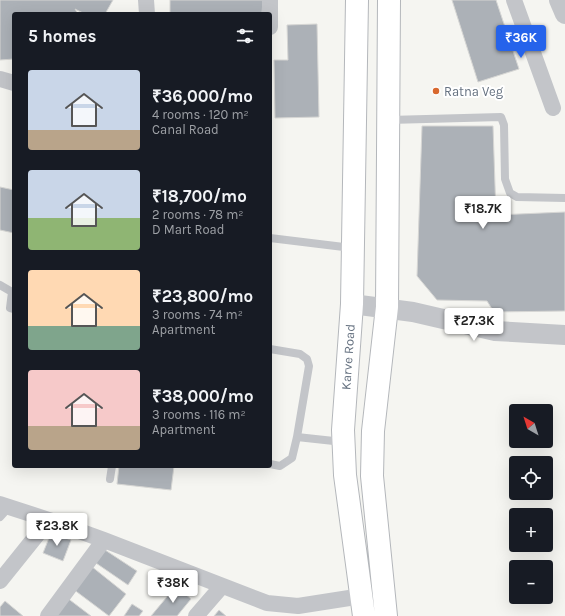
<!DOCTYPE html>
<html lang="en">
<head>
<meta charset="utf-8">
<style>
	:root { --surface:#171b24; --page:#20242c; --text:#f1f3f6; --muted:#9ea1a6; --accent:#2563eb }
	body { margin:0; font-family:Karla,sans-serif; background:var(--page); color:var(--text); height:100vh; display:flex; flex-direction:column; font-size:15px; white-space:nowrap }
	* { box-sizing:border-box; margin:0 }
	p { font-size:13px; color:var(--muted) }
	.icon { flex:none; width:22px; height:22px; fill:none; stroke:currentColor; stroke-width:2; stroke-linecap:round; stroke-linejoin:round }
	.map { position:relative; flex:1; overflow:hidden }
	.panel { position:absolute; left:12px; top:12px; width:260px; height:456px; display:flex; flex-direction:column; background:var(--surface); border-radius:4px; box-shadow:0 4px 16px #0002 }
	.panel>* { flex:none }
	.needle { width:26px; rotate:321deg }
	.tools { position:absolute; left:509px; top:404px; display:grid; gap:8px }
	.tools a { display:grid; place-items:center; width:44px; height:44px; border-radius:4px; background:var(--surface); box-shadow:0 4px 16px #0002; font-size:20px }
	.price { position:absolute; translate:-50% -34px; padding:0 9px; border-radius:4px; background:#fff; color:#222; font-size:13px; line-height:26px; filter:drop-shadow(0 1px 2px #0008) }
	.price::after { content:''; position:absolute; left:50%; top:24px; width:12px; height:9px; margin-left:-6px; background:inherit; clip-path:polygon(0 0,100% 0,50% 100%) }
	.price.selected { background:var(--accent); color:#fff }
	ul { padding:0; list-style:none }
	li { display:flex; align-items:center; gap:12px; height:100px; padding:0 16px }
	li span { display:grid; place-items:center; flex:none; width:112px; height:80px; border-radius:4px; color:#555 }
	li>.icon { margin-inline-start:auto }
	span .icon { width:48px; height:48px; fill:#fffc; stroke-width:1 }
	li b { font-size:17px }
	h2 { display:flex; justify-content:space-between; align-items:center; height:48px; padding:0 16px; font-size:17px }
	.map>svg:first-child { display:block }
	.building { fill:#acb1b7; stroke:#d6d6d4 }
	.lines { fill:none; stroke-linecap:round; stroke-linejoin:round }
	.primary-casing { stroke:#b4b7bb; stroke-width:24 }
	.service { stroke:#c3c5c9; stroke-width:8 }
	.minor { stroke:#c3c5c9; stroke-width:16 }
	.tertiary { stroke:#c3c5c9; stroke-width:20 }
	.primary { stroke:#fff; stroke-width:22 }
	.poi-dot { fill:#d8682e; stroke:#fff; stroke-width:1.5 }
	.labels { text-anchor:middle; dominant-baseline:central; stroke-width:4; stroke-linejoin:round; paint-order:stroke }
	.poi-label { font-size:13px; fill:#667281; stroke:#fff; text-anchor:start }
	.street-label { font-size:13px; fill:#667281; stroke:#fff }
</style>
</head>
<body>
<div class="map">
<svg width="565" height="616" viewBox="0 0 565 616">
	<rect width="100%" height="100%" fill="#f5f5f1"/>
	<!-- building -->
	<path class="building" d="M0,0H113L105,14H85L75,9L78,14H14V59L0,60Z
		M170,0H263L262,14H170Z
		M452,0H496L519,69L478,82Z
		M317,24L319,117L275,118L274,60H288L287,25Z
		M422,126H493L496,215L565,212V311L494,312L487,301L437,300L417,276Z
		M0,187L14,190V233L0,230Z
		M119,466H174L171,490L117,484Z
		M51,533L71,540L63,561L43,553Z
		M102,548L137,571L128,585L93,561Z
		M91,566L126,594L109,616L73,589Z
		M176,586L191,599L177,616H151Z
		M66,597L91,616H51Z
		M5,601L23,616H0V607Z
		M132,604L143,611L139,616H124Z
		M219,610L226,616H214Z"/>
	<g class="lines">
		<!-- primary casing -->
		<g class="primary-casing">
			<path id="primary" d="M357,0L352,304L343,430L345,475L364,616
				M386,616L372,476L373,431L387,307L389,0"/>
		</g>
		<!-- service -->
		<path class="service" d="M389,120L501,117L504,125L505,179L510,193L517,197L565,198
			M270,238L352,248
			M0,285L12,292L10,308L14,309
			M270,349L300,354L307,359L309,366L297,437L343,442
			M270,464L280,466L292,458L297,437
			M110,479L112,466
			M0,517L9,507"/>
		<!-- minor -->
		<path class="minor" d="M146,0L147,14
			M514,0L553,108
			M270,27V0
			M0,79L14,83
			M0,504L49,520L104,540L267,603L298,606L362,596
			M0,581L49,520
			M48,616L104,540
			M196,616L222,586"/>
		<!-- tertiary -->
		<path class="tertiary" d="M559,0L565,14
			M352,304L413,312L495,331L565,335"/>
		<!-- primary -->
		<use href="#primary" class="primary"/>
	</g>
	<!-- markers -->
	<circle class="poi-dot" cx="436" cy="91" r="4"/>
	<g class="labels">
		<!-- poi labels -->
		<g class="poi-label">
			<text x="444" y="91">Ratna Veg</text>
		</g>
		<!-- street labels -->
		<g class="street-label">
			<text transform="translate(348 357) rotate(-86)">Karve Road</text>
		</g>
	</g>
</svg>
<div class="tools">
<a><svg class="needle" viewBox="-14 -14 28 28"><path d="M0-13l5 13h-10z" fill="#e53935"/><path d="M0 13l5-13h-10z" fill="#9ea1a6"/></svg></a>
<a><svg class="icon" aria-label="locate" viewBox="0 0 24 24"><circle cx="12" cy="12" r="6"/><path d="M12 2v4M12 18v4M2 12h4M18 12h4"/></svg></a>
<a>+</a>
<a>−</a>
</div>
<b class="price selected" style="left:521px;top:59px">₹36K</b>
<b class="price" style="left:483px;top:230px">₹18.7K</b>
<b class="price" style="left:474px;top:342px">₹27.3K</b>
<b class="price" style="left:57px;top:547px">₹23.8K</b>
<b class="price" style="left:173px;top:604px">₹38K</b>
<section class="panel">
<h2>5 homes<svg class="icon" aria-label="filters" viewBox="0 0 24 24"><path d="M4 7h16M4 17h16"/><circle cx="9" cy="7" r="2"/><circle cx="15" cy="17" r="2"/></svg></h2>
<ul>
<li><span style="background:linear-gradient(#c9d6e8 75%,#b9a48a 0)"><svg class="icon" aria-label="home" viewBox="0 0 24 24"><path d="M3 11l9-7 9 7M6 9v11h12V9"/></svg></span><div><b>₹36,000/mo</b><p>4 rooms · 120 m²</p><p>Canal Road</p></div></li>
<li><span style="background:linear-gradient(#c9d6e8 60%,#8fb573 0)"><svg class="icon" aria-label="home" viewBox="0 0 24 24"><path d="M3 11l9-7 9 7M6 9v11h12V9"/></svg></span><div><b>₹18,700/mo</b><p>2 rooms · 78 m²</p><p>D Mart Road</p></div></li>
<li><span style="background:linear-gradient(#ffd9b3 70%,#7fa58c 0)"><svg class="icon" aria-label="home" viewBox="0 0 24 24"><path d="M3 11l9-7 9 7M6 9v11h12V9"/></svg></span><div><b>₹23,800/mo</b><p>3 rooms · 74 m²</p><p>Apartment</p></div></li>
<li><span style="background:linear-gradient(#f6c9c9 70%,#b9a48a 0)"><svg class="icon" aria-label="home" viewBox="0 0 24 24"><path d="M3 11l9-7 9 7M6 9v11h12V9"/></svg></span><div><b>₹38,000/mo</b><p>3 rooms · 116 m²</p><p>Apartment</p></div></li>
</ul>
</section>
</div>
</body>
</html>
